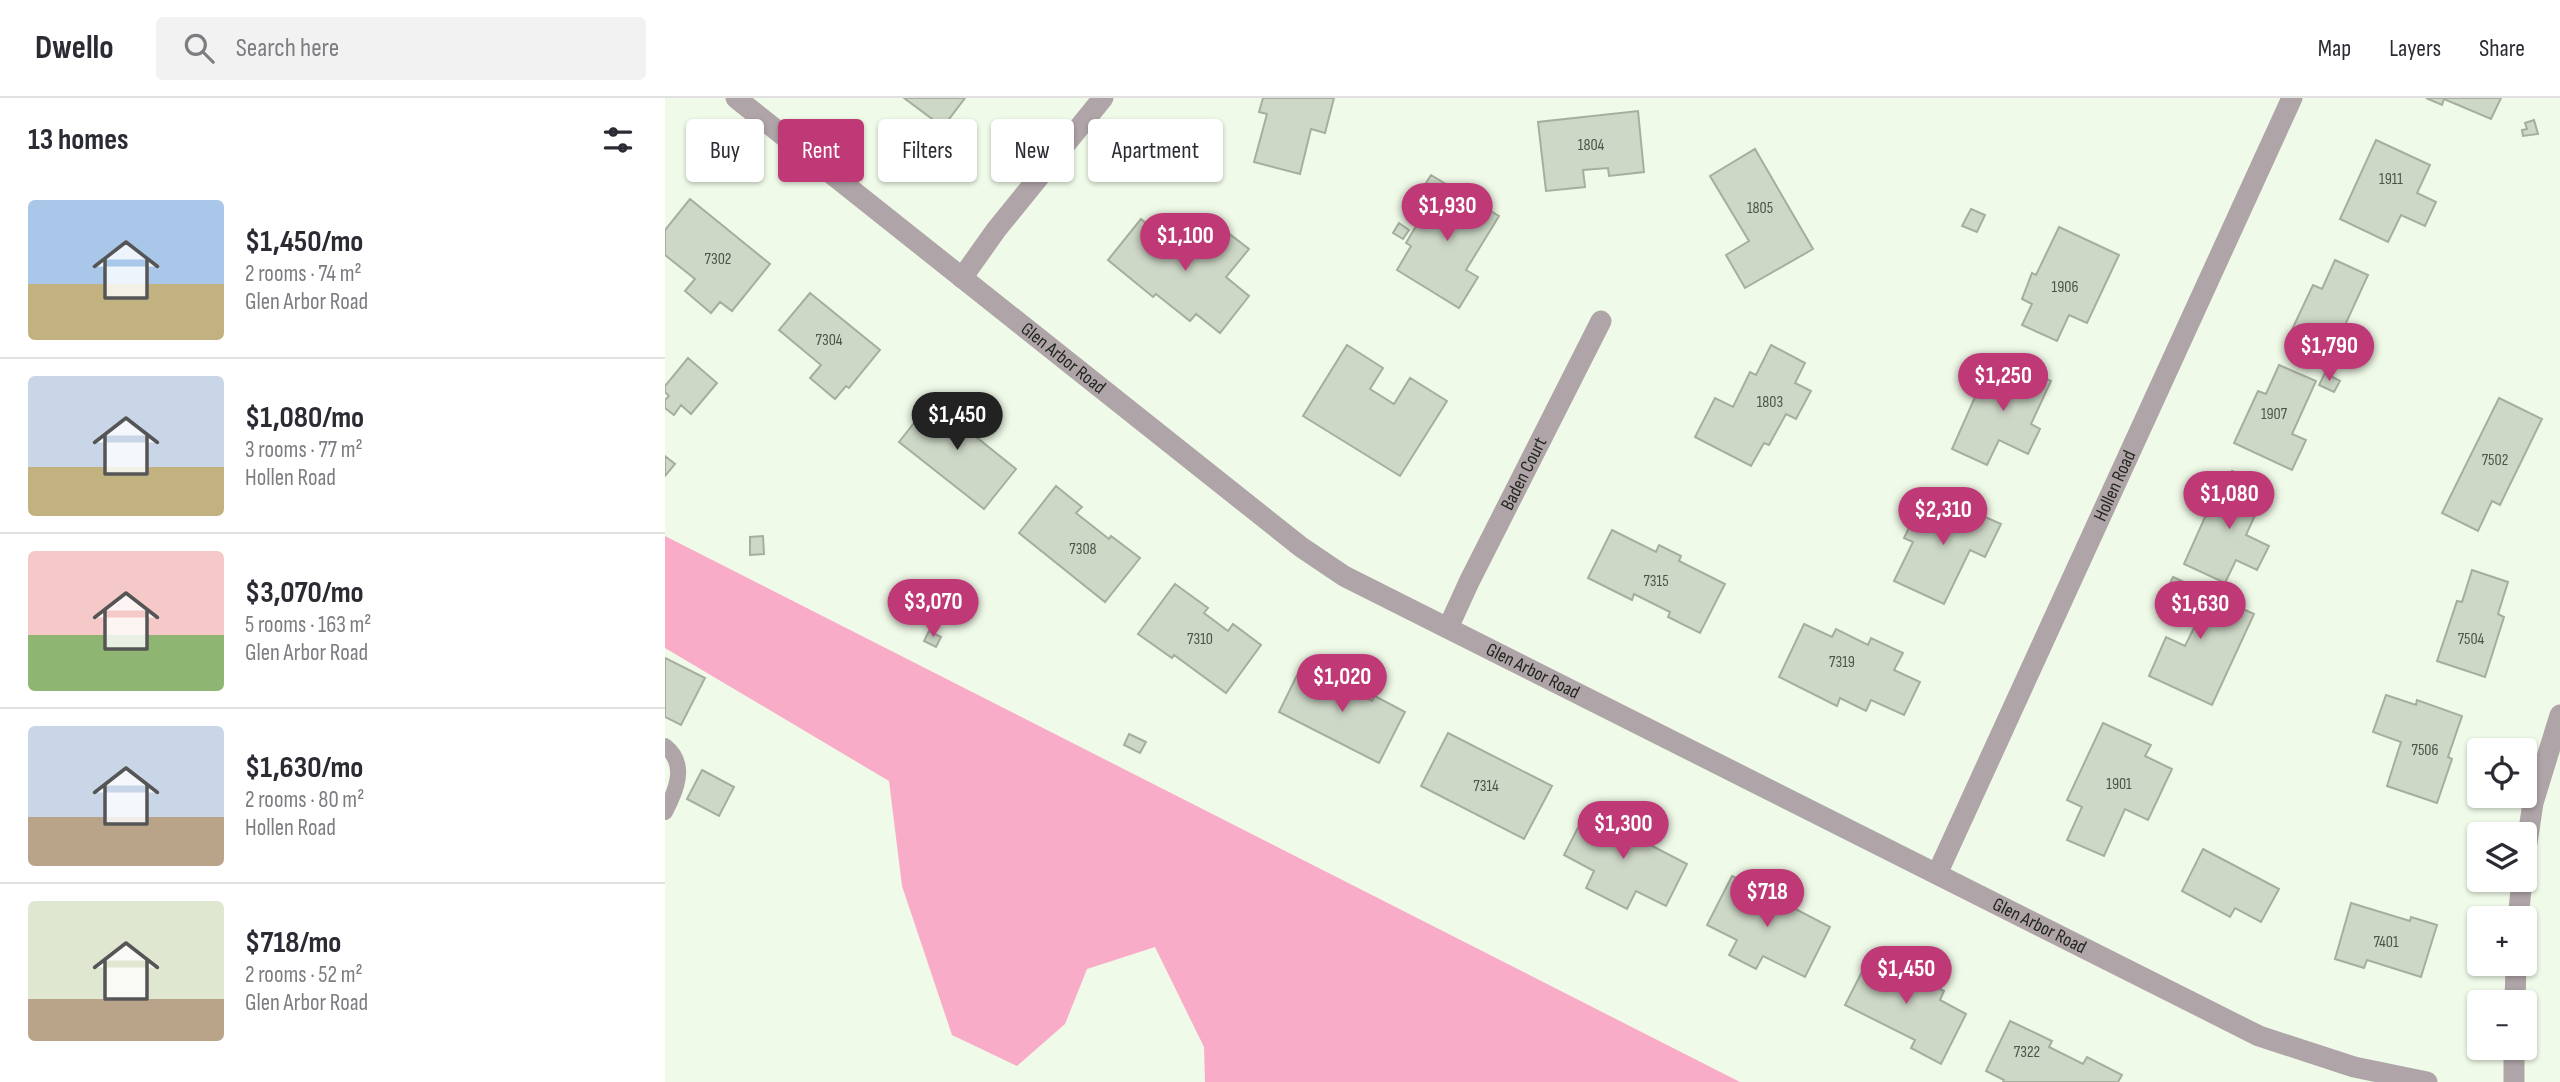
<!DOCTYPE html>
<html lang="en">
<head>
<meta charset="utf-8">
<style>
	:root { --surface:#fff; --page:#f2f2f3; --text:#2b2b33; --muted:#7c7c81; --line:#e1e1e2; --accent:#c03977 }
	body { margin:0; font-family:"Sofia Sans Condensed",sans-serif; background:var(--page); color:var(--text); height:100vh; display:flex; flex-direction:column; font-size:26px; white-space:nowrap }
	* { box-sizing:border-box; margin:0 }
	p { font-size:23px; color:var(--muted) }
	.icon { flex:none; width:38px; height:38px; fill:none; stroke:currentColor; stroke-width:2; stroke-linecap:round; stroke-linejoin:round }
	.map { position:relative; flex:1; overflow:hidden }
	.details { display:flex; flex-direction:column; background:var(--surface); width:665px }
	.details>* { flex:none }
	.banner { position:absolute; left:21px; top:21px; width:665px; height:63px; display:flex; gap:14px }
	.tools { position:absolute; left:1802px; top:640px; display:grid; gap:14px }
	.tools a { display:grid; place-items:center; width:70px; height:70px; border-radius:7px; background:var(--surface); box-shadow:0 2px 5px #0004; font-size:35px }
	.price { position:absolute; translate:-50% -60px; padding:0 16px; border-radius:24px; background:var(--accent); color:#fff; font-size:23px; line-height:46px; filter:drop-shadow(0 2px 4px #0008) }
	.price::after { content:''; position:absolute; left:50%; top:42px; width:21px; height:16px; margin-left:-10px; background:inherit; clip-path:polygon(0 0,100% 0,50% 100%) }
	.price.active { background:#222; color:#fff }
	ul { padding:0; list-style:none }
	li { display:flex; align-items:center; gap:21px; height:175px; padding:0 28px }
	li+li { border-top:2px solid var(--line) }
	li span { display:grid; place-items:center; flex:none; width:196px; height:140px; border-radius:7px; color:#555 }
	li>.icon { margin-inline-start:auto }
	span .icon { width:84px; height:84px; fill:#fffc; stroke-width:1 }
	li b { font-size:30px }
	h2 { display:flex; justify-content:space-between; align-items:center; height:84px; padding:0 28px; font-size:30px }
	.tag { padding:0 24px; border-radius:7px; background:var(--surface); box-shadow:0 2px 5px #0004; font-size:24px; line-height:63px }
	.tag.active { background:var(--accent); color:#fff }
	header { display:flex; align-items:center; gap:42px; box-sizing:border-box; height:98px; padding:0 35px; background:var(--surface); border-bottom:2px solid var(--line) }
	header strong { font-size:33px }
	nav { display:flex; gap:38px; margin-inline-start:auto; font-size:24px }
	.search { width:490px; height:63px; background:var(--page); display:flex; align-items:center; gap:18px; box-sizing:border-box; padding:0 24px; border-radius:7px; color:var(--muted); font-size:26px }
	main { display:flex; flex:1; min-height:0 }
	.map>svg:first-child { display:block }
	.forest { fill:#f9acc8 }
	.building { fill:#ced8c7; stroke:#a6af9e; stroke-width:2 }
	.lines { fill:none; stroke-linecap:round; stroke-linejoin:round }
	.lane { stroke:#afa5a8; stroke-width:16 }
	.street { stroke:#afa5a8; stroke-width:21 }
	.labels { text-anchor:middle; dominant-baseline:central; stroke-width:7; stroke-linejoin:round; paint-order:stroke }
	.number-label { font-size:16px; fill:#4e534a }
	.street-label { font-size:19px; fill:#232720; stroke:#fff }
</style>
</head>
<body>
<header>
<strong>Dwello</strong>
<div class="search"><svg class="icon" aria-label="search" viewBox="0 0 24 24"><circle cx="10" cy="10" r="6"/><path d="M15 15l6 6"/></svg>Search here</div>
<nav><a>Map</a><a>Layers</a><a>Share</a></nav>
</header>
<main>
<section class="details">
<h2>13 homes<svg class="icon" aria-label="filters" viewBox="0 0 24 24"><path d="M4 7h16M4 17h16"/><circle cx="9" cy="7" r="2"/><circle cx="15" cy="17" r="2"/></svg></h2>
<ul>
<li><span style="background:linear-gradient(#a9c7e8 60%,#c2b280 0)"><svg class="icon" aria-label="home" viewBox="0 0 24 24"><path d="M3 11l9-7 9 7M6 9v11h12V9"/></svg></span><div><b>$1,450/mo</b><p>2 rooms · 74 m²</p><p>Glen Arbor Road</p></div></li>
<li><span style="background:linear-gradient(#c9d6e8 65%,#c2b280 0)"><svg class="icon" aria-label="home" viewBox="0 0 24 24"><path d="M3 11l9-7 9 7M6 9v11h12V9"/></svg></span><div><b>$1,080/mo</b><p>3 rooms · 77 m²</p><p>Hollen Road</p></div></li>
<li><span style="background:linear-gradient(#f6c9c9 60%,#8fb573 0)"><svg class="icon" aria-label="home" viewBox="0 0 24 24"><path d="M3 11l9-7 9 7M6 9v11h12V9"/></svg></span><div><b>$3,070/mo</b><p>5 rooms · 163 m²</p><p>Glen Arbor Road</p></div></li>
<li><span style="background:linear-gradient(#c9d6e8 65%,#b9a48a 0)"><svg class="icon" aria-label="home" viewBox="0 0 24 24"><path d="M3 11l9-7 9 7M6 9v11h12V9"/></svg></span><div><b>$1,630/mo</b><p>2 rooms · 80 m²</p><p>Hollen Road</p></div></li>
<li><span style="background:linear-gradient(#dfe7d0 70%,#b9a48a 0)"><svg class="icon" aria-label="home" viewBox="0 0 24 24"><path d="M3 11l9-7 9 7M6 9v11h12V9"/></svg></span><div><b>$718/mo</b><p>2 rooms · 52 m²</p><p>Glen Arbor Road</p></div></li>
</ul>
</section>
<div class="map">
<svg width="1895" height="984" viewBox="0 0 1895 984">
	<rect width="100%" height="100%" fill="#f0fae8"/>
	<!-- forest -->
	<path class="forest" d="M0,438L1075,984H540L539,949L490,849L422,871L400,926L352,968L287,937L237,788L224,683L0,550Z"/>
	<!-- building -->
	<path class="building" d="M239,0H300L278,29Z
		M598,0H669L660,35L646,31L635,76L589,64L602,16L594,14Z
		M1761,0H1836L1826,21L1779,1L1777,7Z
		M973,13L979,74L944,78L943,70L918,72L920,89L881,93L873,24Z
		M1869,22L1873,36L1858,38L1857,32L1862,31L1860,25Z
		M1711,42L1765,67L1752,95L1771,104L1760,128L1736,117L1723,144L1675,121Z
		M1090,51L1148,151L1080,190L1061,157L1084,143L1045,78Z
		M766,77L834,118L801,172L813,179L794,210L732,172L746,148L741,145L759,115L764,117L773,103L756,93Z
		M25,101L105,166L67,213L55,204L46,215L20,193L30,181L0,157V132Z
		M1306,111L1320,117L1312,134L1297,128Z
		M476,121L527,162L554,128L584,151L561,179L584,198L555,235L531,216L525,223L491,196L488,199L443,162Z
		M734,125L744,132L738,141L728,135Z
		M1394,129L1454,157L1422,225L1404,217L1392,243L1357,227L1367,206L1357,201L1367,175L1371,177Z
		M1670,162L1703,177L1665,260L1623,240L1648,187L1657,191Z
		M145,195L215,252L184,290L181,288L170,301L145,280L156,267L114,232Z
		M682,247L718,270L705,291L729,306L745,280L782,303L735,378L638,318Z
		M1106,247L1140,265L1130,285L1146,293L1131,321L1121,316L1104,347L1099,345L1086,368L1030,339L1050,300L1068,309L1085,274L1091,277Z
		M23,260L52,285L26,316L16,307L9,317L0,310V302L4,298L0,294V288Z
		M1335,260L1386,283L1366,326L1375,331L1363,356L1334,342L1322,367L1287,351L1314,290L1327,296L1331,288L1324,284Z
		M1614,267L1651,283L1627,336L1641,342L1627,372L1569,345L1593,293L1601,296Z
		M1660,275L1675,283L1669,294L1654,287Z
		M272,296L311,327L305,334L351,371L319,411L234,344Z
		M1834,300L1877,321L1835,407L1827,403L1813,433L1777,415Z
		M0,358L10,366L0,378Z
		M1567,373L1603,389L1581,437L1604,448L1592,472L1571,462L1560,485L1519,466L1549,399L1555,401Z
		M391,388L417,409L411,415L444,441L446,438L475,460L440,504L354,435Z
		M1269,396L1336,426L1320,459L1305,452L1279,506L1229,483L1248,444L1239,440L1250,417L1257,420Z
		M947,432L991,454L994,447L1016,458L1014,463L1060,486L1035,535L1003,519L1005,514L969,496L967,502L923,480Z
		M98,438L99,456L85,457V439Z
		M1807,472L1843,484L1833,516L1839,519L1820,579L1772,563L1792,503L1797,504Z
		M1508,479L1589,516L1547,607L1484,578L1501,539L1520,548L1530,528L1493,511Z
		M510,486L543,510L539,515L563,533L568,526L596,547L561,595L509,557L507,560L473,536Z
		M1139,526L1167,539L1171,531L1203,547L1206,540L1238,555L1229,572L1255,584L1239,617L1206,602L1201,613L1175,600L1172,608L1114,579Z
		M264,533L276,539L271,549L259,543Z
		M0,560L40,580L16,627L0,619Z
		M637,567L707,603L710,598L740,614L714,665L614,614Z
		M1721,597L1751,607L1752,602L1797,618L1783,659L1787,661L1772,705L1722,688L1736,644L1708,634Z
		M1438,625L1486,647L1480,658L1507,671L1483,722L1460,711L1439,758L1402,742L1417,709L1402,702Z
		M783,635L887,688L859,741L756,688Z
		M464,636L481,644L475,655L459,647Z
		M37,672L69,689L54,718L22,701Z
		M924,708L973,732L970,739L1022,766L1001,808L971,793L962,811L921,790L929,773L899,757Z
		M1538,751L1614,791L1596,824L1570,810L1565,819L1517,793Z
		M1067,778L1165,829L1140,879L1098,858L1091,871L1064,857L1072,842L1042,827Z
		M1686,805L1745,823L1746,819L1772,827L1756,879L1702,862L1699,870L1670,861Z
		M1208,852L1236,867L1234,869L1279,893L1275,902L1301,916L1276,966L1246,950L1250,942L1180,907Z
		M1345,923L1387,943L1384,949L1418,966L1422,959L1457,977L1453,984H1338L1339,982L1321,973Z"/>
	<g class="lines">
		<!-- lane -->
		<path class="lane" d="M0,648C23,666 11,693 0,714"/>
		<!-- street -->
		<g class="street">
			<path id="s1" d="M71,0L636,449L679,478L1594,938L1689,969L1762,984"/>
			<path d="M297,180L331,132L438,0"/>
			<path id="s2" d="M783,530L804,484L936,223"/>
			<path d="M1860,758L1868,705L1895,617"/>
			<path id="s3" d="M1272,776L1627,0"/>
			<path d="M1853,821L1857,782"/>
			<path d="M1850,905L1851,866"/>
			<path d="M1849,950V984"/>
		</g>
	</g>
	<g class="labels">
		<!-- number labels -->
		<g class="number-label">
			<text x="926" y="47">1804</text>
			<text x="1726" y="81">1911</text>
			<text x="1095" y="110">1805</text>
			<text x="53" y="161">7302</text>
			<text x="1400" y="189">1906</text>
			<text x="164" y="242">7304</text>
			<text x="1105" y="304">1803</text>
			<text x="1609" y="316">1907</text>
			<text x="1830" y="362">7502</text>
			<text x="418" y="451">7308</text>
			<text x="991" y="483">7315</text>
			<text x="535" y="541">7310</text>
			<text x="1806" y="541">7504</text>
			<text x="1177" y="564">7319</text>
			<text x="1760" y="652">7506</text>
			<text x="1454" y="686">1901</text>
			<text x="821" y="688">7314</text>
			<text x="1721" y="844">7401</text>
			<text x="1362" y="954">7322</text>
		</g>
		<!-- street labels -->
		<g class="street-label">
			<text stroke="none"><textPath href="#s1" startOffset="418">Glen Arbor Road</textPath></text>
			<text stroke="none"><textPath href="#s2" startOffset="172">Baden Court</textPath></text>
			<text stroke="none"><textPath href="#s3" startOffset="427">Hollen Road</textPath></text>
			<text stroke="none"><textPath href="#s1" startOffset="985">Glen Arbor Road</textPath></text>
			<text stroke="none"><textPath href="#s1" startOffset="1552">Glen Arbor Road</textPath></text>
		</g>
	</g>
</svg>
<div class="tools">
<a><svg class="icon" aria-label="locate" viewBox="0 0 24 24"><circle cx="12" cy="12" r="6"/><path d="M12 2v4M12 18v4M2 12h4M18 12h4"/></svg></a>
<a><svg class="icon" aria-label="layers" viewBox="0 0 24 24"><path d="M12 4l9 5-9 5-9-5zM3 14l9 5 9-5"/></svg></a>
<a>+</a>
<a>−</a>
</div>
<b class="price" style="left:782px;top:145px">$1,930</b>
<b class="price" style="left:520px;top:175px">$1,100</b>
<b class="price" style="left:1664px;top:285px">$1,790</b>
<b class="price" style="left:1338px;top:315px">$1,250</b>
<b class="price active" style="left:292px;top:354px">$1,450</b>
<b class="price" style="left:1564px;top:433px">$1,080</b>
<b class="price" style="left:1278px;top:449px">$2,310</b>
<b class="price" style="left:268px;top:541px">$3,070</b>
<b class="price" style="left:1535px;top:543px">$1,630</b>
<b class="price" style="left:677px;top:616px">$1,020</b>
<b class="price" style="left:958px;top:763px">$1,300</b>
<b class="price" style="left:1102px;top:831px">$718</b>
<b class="price" style="left:1241px;top:908px">$1,450</b>
<div class="banner">
<a class="tag">Buy</a>
<a class="tag active">Rent</a>
<a class="tag">Filters</a>
<a class="tag">New</a>
<a class="tag">Apartment</a>
</div>
</div>
</main>
</body>
</html>
